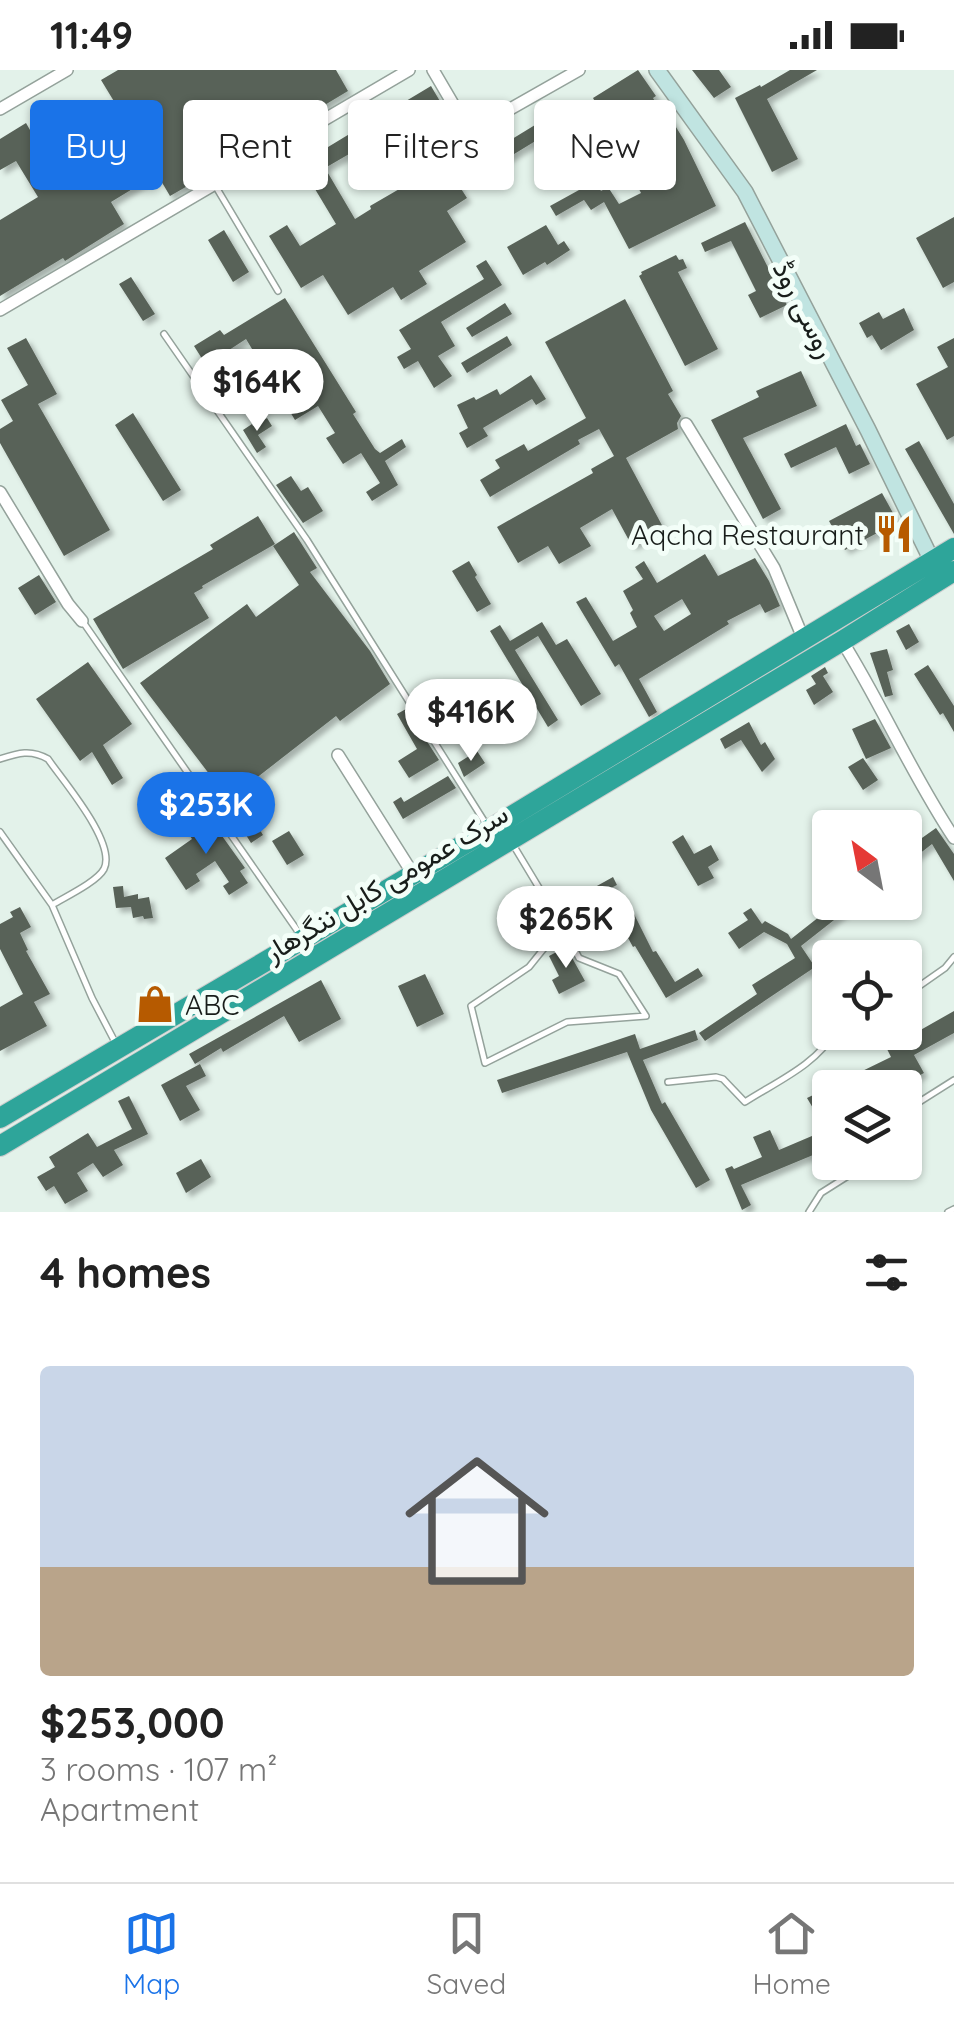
<!DOCTYPE html>
<html lang="en">
<head>
<meta charset="utf-8">
<style>
	:root { --surface:#fff; --page:#f6f6f6; --text:#222; --muted:#767676; --line:#e0e0e0; --accent:#1a73e8 }
	body { margin:0; font-family:Quicksand,Vazirmatn,sans-serif; background:var(--page); color:var(--text); height:100vh; display:flex; flex-direction:column; font-size:38px; white-space:nowrap }
	* { box-sizing:border-box; margin:0 }
	p { font-size:32px; color:var(--muted) }
	.icon { flex:none; width:55px; height:55px; fill:none; stroke:currentColor; stroke-width:2; stroke-linecap:round; stroke-linejoin:round }
	.map { position:relative; height:1142px; overflow:hidden }
	.details { display:flex; flex-direction:column; background:var(--surface); flex:1 }
	.details>* { flex:none }
	.hud { position:absolute; left:30px; top:30px; width:895px; height:90px; display:flex; gap:20px }
	.needle { width:65px; rotate:328deg }
	.buttons { position:absolute; left:812px; top:740px; display:grid; gap:20px }
	.buttons a { display:grid; place-items:center; width:110px; height:110px; border-radius:10px; background:var(--surface); box-shadow:0 2px 8px #0004; font-size:50px }
	.price { position:absolute; translate:-50% -85px; padding:0 22px; border-radius:35px; background:#fff; color:#222; font-size:32px; line-height:65px; filter:drop-shadow(0 2px 5px #0008) }
	.price::after { content:''; position:absolute; left:50%; top:60px; width:30px; height:22px; margin-left:-15px; background:inherit; clip-path:polygon(0 0,100% 0,50% 100%) }
	.price.selected { background:var(--accent); color:#fff }
	ul { padding:0; list-style:none }
	li { display:grid; align-content:center; gap:20px; height:530px; padding:0 40px }
	li span { display:grid; place-items:center; height:310px; border-radius:10px; color:#555 }
	li>.icon { margin-inline-start:auto }
	span .icon { width:180px; height:180px; fill:#fffc; stroke-width:1 }
	li b { font-size:42px }
	h2 { display:flex; justify-content:space-between; align-items:center; height:120px; padding:0 40px; font-size:42px }
	.tag { padding:0 35px; border-radius:10px; background:var(--surface); box-shadow:0 2px 8px #0004; font-size:35px; line-height:90px }
	.tag.selected { background:var(--accent); color:#fff }
	.status { display:flex; justify-content:space-between; align-items:center; height:70px; padding:0 50px; background:var(--surface); direction:ltr }
	.status svg { height:28px; fill:currentColor }
	.tabs { display:flex; justify-content:space-around; align-items:center; height:140px; border-top:2px solid var(--line); background:var(--surface); font-size:28px; color:var(--muted) }
	.tabs a { display:grid; justify-items:center; gap:5px }
	.tabs .selected { color:var(--accent) }
	.map>svg:first-child { display:block }
	.building { fill:#596258; fill-rule:evenodd; filter:url(#shadow) }
	.lines { fill:none; stroke-linecap:round; stroke-linejoin:round }
	.lane-casing { stroke:#94a29b; stroke-width:8 }
	.street-casing { stroke:#94a29b; stroke-width:14 }
	.secondary-casing { stroke:#94a29b; stroke-width:18 }
	.highway-casing { stroke:#cccdcd; stroke-width:22 }
	.lane { stroke:#fff; stroke-width:5 }
	.street { stroke:#fff; stroke-width:11 }
	.secondary { stroke:#c0e4e1; stroke-width:15 }
	.highway { stroke:#2ea59a; stroke-width:20 }
	.labels { text-anchor:middle; dominant-baseline:central; stroke-width:10; stroke-linejoin:round; paint-order:stroke }
	.street-label { font-size:28px; fill:#181d1a; stroke:#f3fef8 }
	.poi-label { font-size:28px; fill:#181d1a; stroke:#f3fef8; text-anchor:end }
</style>
</head>
<body>
<div class="status"><b>11:49</b><svg viewBox="0 0 49 12"><path d="M0 12V9h3v3zM5 12V6h3v6zM10 12V3h3v9zM15 12V0h3v12zM26 1h20v11H26zM47 4h2v5h-2z"/></svg></div>
<div class="map">
<svg width="954" height="1142" viewBox="0 0 954 1142">
	<defs>
		<filter id="shadow"><feDropShadow dx="4.5" dy="4.5" stdDeviation="2.5" flood-color="#0004"/></filter>
	</defs>
	<rect width="100%" height="100%" fill="#e3f2ea"/>
	<!-- building -->
	<path class="building" d="M118,0H336L348,21L278,63L263,38L218,66L233,90L170,126L157,104L111,132L124,154L65,191L63,188L0,226V150L38,127L16,91L0,100V69L26,53L30,60L46,50L42,43L55,36L69,60L115,33L101,10Z
		M638,0L656,26L653,28L667,51L671,49L684,70L716,136L629,179L604,132L591,140L584,130L556,146L550,136L579,120L542,60L565,46L579,70L574,73L585,90L590,97L595,94L602,106L596,112L601,121L608,117L619,134L641,123L632,105L673,85L662,69L647,78L636,62L651,53L641,36L605,61L594,45L600,41L593,28Z
		M692,0H719L731,17L714,28Z
		M790,0H817L767,29L798,89L772,102L735,28L760,15L761,17Z
		M431,16L441,33L420,46L435,69L407,87L420,107L444,92L467,128L447,141L466,172L419,201L427,214L401,230L393,217L348,245L323,205L301,218L269,166L287,155L300,176L336,154L300,94L366,54L375,69L325,98L355,149L371,139L370,136L401,118L373,70L400,55L391,40Z
		M535,55L542,67L506,89L499,77Z
		M954,147V212L943,218L916,168Z
		M745,152L787,235L760,248L748,225L756,221L731,171L705,182L701,173Z
		M546,155L558,175L564,171L570,180L547,195L545,192L523,205L507,177Z
		M224,160L249,202L233,212L208,170Z
		M676,185L679,190L683,189L687,198L678,202L718,279L685,296L639,206L642,204L641,202Z
		M486,190L502,215L441,252L455,276L438,286L452,306L434,318L418,291L404,299L397,287L411,279L399,260L484,209L476,196Z
		M131,207L155,244L143,251L119,214Z
		M285,228L356,342L353,344L375,379L380,383L402,369L406,377L385,391L398,415L372,431L366,422L380,413L361,383L343,394L326,368L335,363L318,336L295,350L246,269L206,295L194,276L220,260L224,265Z
		M625,229L673,321L668,324L681,346L677,353L678,359L626,388L664,459L632,476L612,439L580,458L591,476L559,494L548,476L518,493L497,457L593,403L591,399L614,386L599,359L578,370L580,374L490,427L480,410L500,398L495,390L524,374L528,381L586,348L545,272Z
		M505,233L512,244L472,267L466,258Z
		M904,238L914,260L881,280L872,265L867,268L859,253L879,242L883,249Z
		M507,266L512,275L467,303L461,293Z
		M26,268L57,324L38,334L110,460L64,486L0,373V359L13,351L1,330L28,315L7,278Z
		M954,268V366L947,370L916,314L948,297L937,277Z
		M801,301L817,336L743,368L781,439L763,449L711,350L759,327L756,321Z
		M531,305L546,329L536,335L532,329L483,358L488,366L467,378L459,363L468,358L457,335L474,327L476,330L497,319L500,325Z
		M133,343L181,420L163,431L115,355Z
		M267,348L272,356L258,365L266,377L257,383L243,360L252,354L253,356Z
		M846,354L856,376L860,374L870,394L849,404L836,377L791,398L784,384Z
		M919,371L954,434V464L905,379Z
		M291,406L301,421L308,417L323,441L303,453L276,415Z
		M882,423L898,452L845,480L829,451Z
		M258,446L275,474L202,516L203,518L194,523L209,548L123,599L93,549L213,479L210,475Z
		M294,462L317,498L310,502L370,581L390,614L340,651L336,646L237,723L263,765L251,773L228,736L232,734L140,613L247,534L256,547L299,515L273,476Z
		M705,484L718,506L755,488L769,511L780,536L765,543L760,534L727,551L729,554L639,609L657,642L649,647L619,594L615,597L576,532L586,527L613,571L637,557L630,543L633,540L623,521L643,509L635,497L644,491L657,513ZM682,529L691,544L664,561L654,546Z
		M469,491L477,505L475,507L491,534L477,542L452,501Z
		M39,505L56,532L35,545L18,518Z
		M542,552L556,575L567,569L601,624L581,636L538,566L515,580L558,650L548,657L490,561L500,555L510,571Z
		M909,554L919,572L906,580L896,561Z
		M887,579L893,600L887,602L893,625L885,627L870,583Z
		M88,592L132,654L103,675L123,708L112,715L92,682L80,691L36,629Z
		M928,595L954,636V662L943,643L940,645L914,604Z
		M825,597L828,603L823,606L833,622L814,635L806,620L816,614L811,606Z
		M406,639L439,690L409,708L398,691L417,679L397,644Z
		M875,649L891,678L866,689L852,659Z
		M749,652L761,675L765,672L775,689L762,702L741,670L725,679L720,669Z
		M477,681L485,693L464,707L458,693Z
		M863,688L878,710L863,720L848,697Z
		M448,706L456,718L403,749L393,732L401,727L404,732Z
		M207,745L245,798L240,801L248,813L229,825L223,816L229,812L215,791L196,804L200,811L186,820L165,788L192,769L186,759Z
		M936,758L954,784V811L932,774L905,795V780Z
		M289,761L304,785L287,795L272,771Z
		M683,765L694,784L711,775L719,790L708,797L714,808L698,816L672,772Z
		M613,807L617,815L609,819L615,830L606,835L600,825L566,844L561,836Z
		M123,816L124,827L138,824V829L149,827L153,848L144,849L143,846L133,848L131,837L116,838L113,817Z
		M838,832H857L801,876L815,897L705,971L699,963L757,924L752,915L795,888L787,874L764,862L739,879L728,863L748,850L743,843L751,838L762,854L765,851L788,864L791,869Z
		M20,837L31,857L20,863L28,880L26,881L50,924L34,932L47,956L0,981V937L23,924L0,879V854L13,847L10,842Z
		M631,838L653,882L656,881L675,912L698,898L703,906L666,928L635,876L633,877L616,846Z
		M566,877L585,911L559,924L552,910L559,906L549,886Z
		M425,904L444,944L417,957L398,916Z
		M321,910L341,949L299,972L284,946L223,982L221,978L195,994L189,984Z
		M954,941V963L914,985L924,1003L905,1013L900,1004L872,1018H830V1078L741,1115L751,1135L742,1140L725,1099L732,1096L734,1099L762,1087L753,1067L770,1060L779,1080L826,1060L807,1028L891,987L887,979Z
		M695,960L698,970L643,990L662,1034L665,1032L710,1110L696,1118L651,1040L627,982L502,1023L497,1010L635,964L640,979Z
		M200,994L206,1006L186,1016L200,1040L180,1051L161,1015Z
		M129,1026L148,1064L114,1080L123,1095L103,1107L93,1093L77,1103L88,1121L65,1134L54,1116L46,1121L37,1107L55,1097L49,1087L88,1063L97,1077L132,1059L118,1031Z
		M201,1089L211,1107L186,1123L176,1103Z"/>
	<g class="lines">
		<!-- lane casing -->
		<g class="lane-casing">
			<path id="lane" d="M216,117L278,221
				M164,264L307,470L486,754
				M83,552L299,863
				M0,689C18,683 31,679 48,689C63,711 117,773 104,799C97,812 65,827 52,835
				M0,762L52,835L92,928L115,972
				M512,773L562,856L529,897L471,936L485,993L567,952L646,946L619,904L579,888L562,856
				M905,926L945,898L954,887
				M668,1012L716,1007L723,1009L745,1032C774,1013 818,994 834,962
				M905,1041L954,1010
				M809,1142L821,1123L870,1092
				M948,1142L954,1139"/>
		</g>
		<!-- street casing -->
		<g class="street-casing">
			<path id="street" d="M433,0L460,46L470,55L489,51L579,0
				M0,39L67,0
				M0,240L409,0
				M686,354L774,498L803,568
				M0,422L68,534L82,551
				M842,571C882,635 912,705 954,768
				M338,685L413,804"/>
		</g>
		<!-- secondary casing -->
		<g class="secondary-casing">
			<path id="secondary" d="M657,0L745,122L868,360L932,491"/>
		</g>
		<!-- highway casing -->
		<g class="highway-casing">
			<path id="highway" d="M0,1048L490,759L954,478
				M0,1076L842,571L954,501"/>
		</g>
		<!-- lane -->
		<use href="#lane" class="lane"/>
		<!-- street -->
		<use href="#street" class="street"/>
		<!-- secondary -->
		<use href="#secondary" class="secondary"/>
		<!-- highway -->
		<use href="#highway" class="highway"/>
	</g>
	<!-- icons -->
	<defs>
		<g id="restaurant-bare" transform="scale(3)"><path d="M-5-6h1v4h1v-4h1v4h1v-4h1v5L-1.5 .5V6h-2V.5L-5-1ZM5-6V6H3V1.5H1.5Q1.5-4 5-6Z" fill="#b65a00" stroke="#f3fef8" stroke-width="2.5" paint-order="stroke"/></g>
		<g id="shop-bare" transform="scale(3)"><path d="M-5-2.5h2.3a2.7 3.5 0 0 1 5.4 0H5L5.5 6h-11ZM-1.5-2.5h3a1.5 2.3 0 0 0-3 0Z" fill="#b65a00" stroke="#f3fef8" stroke-width="2.5" paint-order="stroke"/></g>
	</defs>
	<g fill-rule="evenodd">
		<use href="#restaurant-bare" x="894" y="464"/>
		<use href="#shop-bare" x="155" y="934"/>
	</g>
	<g class="labels">
		<!-- street labels -->
		<g class="street-label">
			<text transform="translate(805 239) rotate(63)">روسی روڈ</text>
			<text transform="translate(386 812) rotate(-31)">سرک عمومی کابل ننگرهار</text>
		</g>
		<!-- poi labels -->
		<g class="poi-label">
			<text x="864" y="464">Aqcha Restaurant</text>
			<text x="185" y="934" text-anchor="start">ABC</text>
		</g>
	</g>
</svg>
<div class="buttons">
<a><svg class="needle" viewBox="-14 -14 28 28"><path d="M0-13l5 13h-10z" fill="#e53935"/><path d="M0 13l5-13h-10z" fill="#767676"/></svg></a>
<a><svg class="icon" aria-label="locate" viewBox="0 0 24 24"><circle cx="12" cy="12" r="6"/><path d="M12 2v4M12 18v4M2 12h4M18 12h4"/></svg></a>
<a><svg class="icon" aria-label="layers" viewBox="0 0 24 24"><path d="M12 4l9 5-9 5-9-5zM3 14l9 5 9-5"/></svg></a>
</div>
<b class="price" style="left:257px;top:364px">$164K</b>
<b class="price" style="left:471px;top:694px">$416K</b>
<b class="price selected" style="left:206px;top:787px">$253K</b>
<b class="price" style="left:566px;top:901px">$265K</b>
<div class="hud">
<a class="tag selected">Buy</a>
<a class="tag">Rent</a>
<a class="tag">Filters</a>
<a class="tag">New</a>
</div>
</div>
<section class="details">
<h2>4 homes<svg class="icon" aria-label="filters" viewBox="0 0 24 24"><path d="M4 7h16M4 17h16"/><circle cx="9" cy="7" r="2"/><circle cx="15" cy="17" r="2"/></svg></h2>
<ul>
<li><span style="background:linear-gradient(#c9d6e8 65%,#b9a48a 0)"><svg class="icon" aria-label="home" viewBox="0 0 24 24"><path d="M3 11l9-7 9 7M6 9v11h12V9"/></svg></span><div><b>$253,000</b><p>3 rooms · 107 m²</p><p>Apartment</p></div></li>
</ul>
</section>
<nav class="tabs">
<a class="selected"><svg class="icon" aria-label="map" viewBox="0 0 24 24"><path d="M3 6l6-2 6 2 6-2v14l-6 2-6-2-6 2zM9 4v14M15 6v14"/></svg>Map</a>
<a><svg class="icon" aria-label="saved" viewBox="0 0 24 24"><path d="M7 4h10v16l-5-4-5 4z"/></svg>Saved</a>
<a><svg class="icon" aria-label="home" viewBox="0 0 24 24"><path d="M3 11l9-7 9 7M6 9v11h12V9"/></svg>Home</a>
</nav>
</body>
</html>
